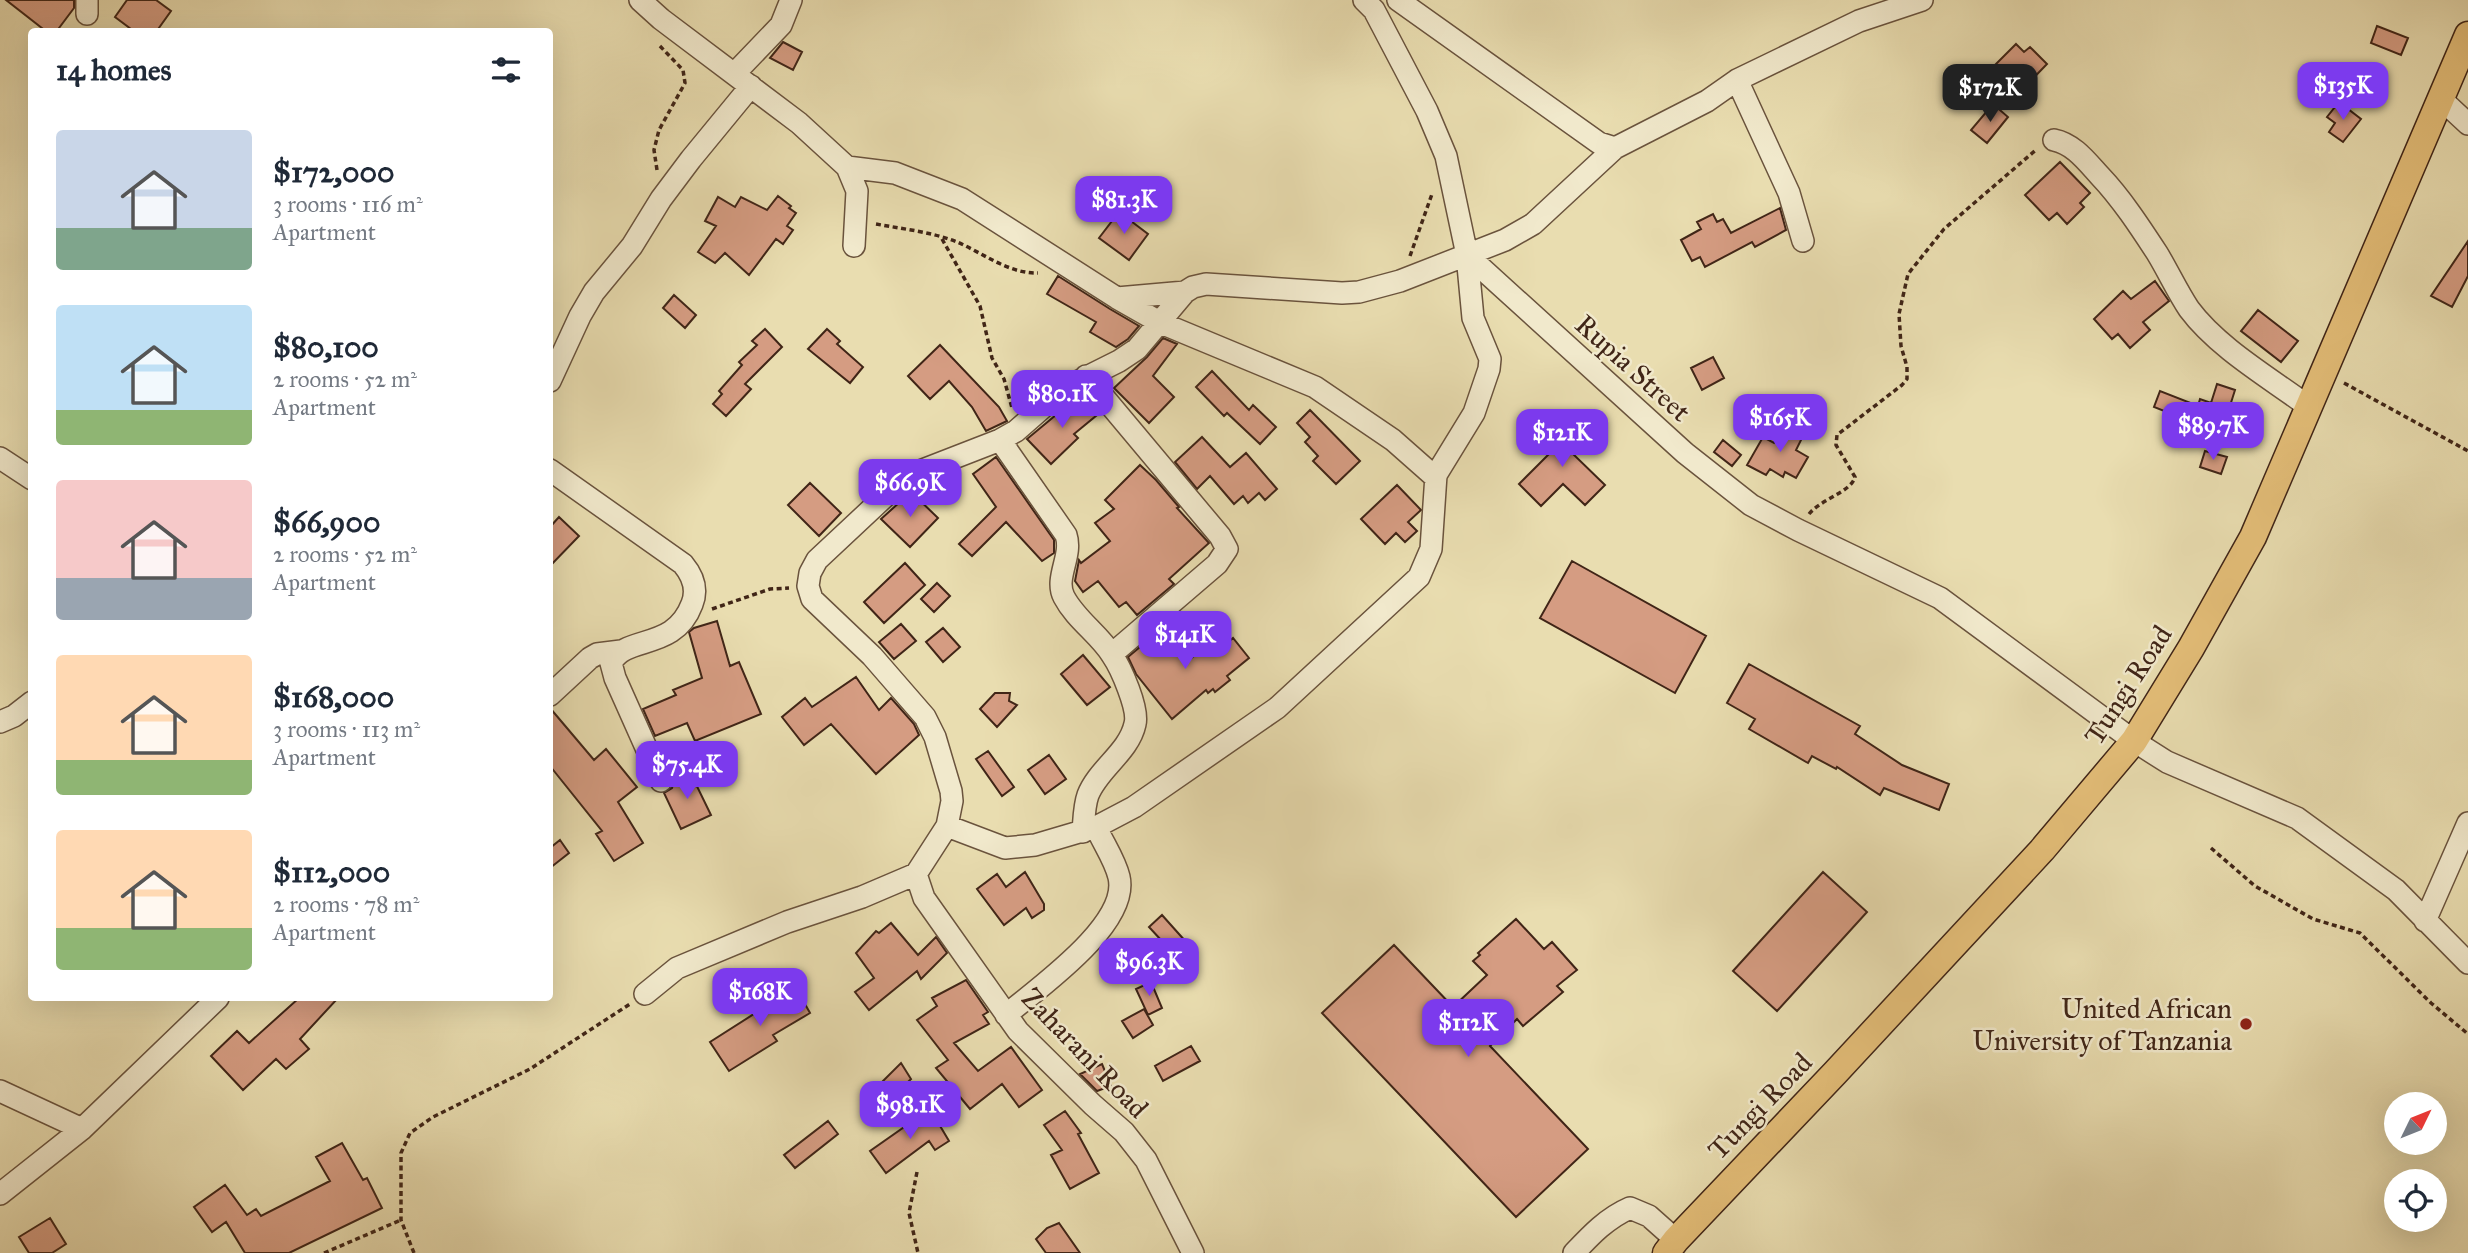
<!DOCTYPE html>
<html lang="en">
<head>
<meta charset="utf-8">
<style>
	:root { --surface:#fff; --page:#f6f6f7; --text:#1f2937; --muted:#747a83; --accent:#7c3aed }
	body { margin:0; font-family:"IM FELL Great Primer",serif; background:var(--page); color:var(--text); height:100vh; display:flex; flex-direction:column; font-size:26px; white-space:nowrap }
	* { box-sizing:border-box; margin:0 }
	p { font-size:23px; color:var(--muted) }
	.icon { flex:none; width:38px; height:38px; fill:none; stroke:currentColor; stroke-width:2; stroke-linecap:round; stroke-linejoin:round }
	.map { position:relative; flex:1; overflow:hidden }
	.side { position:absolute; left:28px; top:28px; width:525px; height:973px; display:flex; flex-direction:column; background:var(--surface); border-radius:7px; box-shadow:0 7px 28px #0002 }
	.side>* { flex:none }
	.needle { width:46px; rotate:47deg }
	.controls { position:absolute; left:2384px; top:1092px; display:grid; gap:14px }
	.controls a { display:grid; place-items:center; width:63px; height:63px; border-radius:50%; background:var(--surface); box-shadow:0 7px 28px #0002; font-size:35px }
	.price { position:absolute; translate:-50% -60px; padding:0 16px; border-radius:14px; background:var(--accent); color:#fff; font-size:23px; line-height:46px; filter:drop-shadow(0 2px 4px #0008) }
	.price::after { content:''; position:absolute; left:50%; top:42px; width:21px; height:16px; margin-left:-10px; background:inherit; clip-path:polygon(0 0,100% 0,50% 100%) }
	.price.active { background:#222; color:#fff }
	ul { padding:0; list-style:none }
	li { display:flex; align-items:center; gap:21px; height:175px; padding:0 28px }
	li span { display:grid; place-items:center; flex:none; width:196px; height:140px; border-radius:7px; color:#555 }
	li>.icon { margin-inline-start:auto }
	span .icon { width:84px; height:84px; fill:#fffc; stroke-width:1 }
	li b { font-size:30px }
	h2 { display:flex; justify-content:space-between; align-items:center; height:84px; padding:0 28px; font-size:30px }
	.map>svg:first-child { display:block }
	.building { fill:#d59c82; stroke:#402517; stroke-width:2 }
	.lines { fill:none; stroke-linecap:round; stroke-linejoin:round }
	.minor-casing { stroke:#6a533d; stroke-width:24 }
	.major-casing { stroke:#402517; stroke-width:29 }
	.path { stroke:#402517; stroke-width:3.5; stroke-dasharray:5 3.5; stroke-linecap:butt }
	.minor { stroke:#f1e9cc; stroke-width:21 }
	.major { stroke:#e4be78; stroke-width:26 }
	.poi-dot { fill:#8f2418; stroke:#f1e9cc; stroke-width:2.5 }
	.labels { text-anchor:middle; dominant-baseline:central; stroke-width:5; stroke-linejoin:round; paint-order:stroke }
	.street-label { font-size:28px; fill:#402517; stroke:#f1e9cc }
	.poi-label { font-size:28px; fill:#402517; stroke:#f1e9cc; text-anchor:end }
</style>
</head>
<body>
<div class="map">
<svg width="2468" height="1253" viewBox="0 0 2468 1253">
	<rect width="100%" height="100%" fill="#e9ddb0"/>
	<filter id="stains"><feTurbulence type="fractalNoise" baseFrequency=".00286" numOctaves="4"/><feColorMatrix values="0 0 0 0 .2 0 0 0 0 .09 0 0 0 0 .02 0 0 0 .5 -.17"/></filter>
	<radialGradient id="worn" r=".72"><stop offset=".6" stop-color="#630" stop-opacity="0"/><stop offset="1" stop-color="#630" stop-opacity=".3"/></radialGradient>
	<!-- building -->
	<path class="building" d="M6,0H74V8L56,32H47Z
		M127,0H156L171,11L156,32H135L115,17Z
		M2377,26L2408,38L2401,55L2371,43Z
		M783,42L802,52L793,70L770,58Z
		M2016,44L2024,52L2030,47L2047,64L2014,98L1988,72Z
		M2339,102L2361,119L2343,142L2329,132L2335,123L2327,117Z
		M1993,104L2008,117L1987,143L1971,130Z
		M2060,162L2090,193L2080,203L2084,207L2067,224L2057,213L2049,220L2025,195Z
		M778,196L791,206L789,208L796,213L787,226L793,230L783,244L776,239L749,275L725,253L715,263L698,252L716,226L705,221L718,197L735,207L741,197L767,210Z
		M1780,208L1786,230L1755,247L1752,242L1705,267L1700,257L1692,261L1681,240L1701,229L1697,222L1713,214L1717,222L1723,219L1731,233Z
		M1119,212L1148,234L1129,260L1099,238Z
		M2468,241V276L2452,307L2431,296Z
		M1058,276L1110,309L1139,326L1128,339L1116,347L1090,332L1096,322L1047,294Z
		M2155,281L2169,301L2143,322L2150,330L2130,348L2118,334L2112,339L2094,319L2123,291L2131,299Z
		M674,295L696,315L685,328L663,308Z
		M2258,310L2298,341L2281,362L2241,331Z
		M765,329L782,347L745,384L751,389L726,416L713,404L722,394L719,391L742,365L739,362L757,345L752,341Z
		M827,329L840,341L837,344L863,367L850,383L808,349Z
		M1163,338L1177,344L1153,376L1174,397L1149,423L1114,388L1147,357Z
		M940,345L999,407L1007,421L986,431L972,407L949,381L930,399L908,376Z
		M1713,357L1724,378L1702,390L1691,368Z
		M1212,371L1249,410L1253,405L1276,427L1260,444L1227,413L1224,416L1196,387Z
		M2217,384L2235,390L2218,444L2198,438L2202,426L2154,407L2160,391L2198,406L2200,399L2211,403Z
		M1080,395L1097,415L1074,434L1078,438L1051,464L1027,439Z
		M1310,410L1360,461L1336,484L1313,461L1318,456L1305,442L1310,437L1297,423Z
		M1563,419L1586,439L1573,454L1605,485L1585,505L1563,484L1541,506L1519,484L1549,454L1540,446Z
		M1785,423L1804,434L1796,450L1808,457L1796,478L1785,472L1783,477L1770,469L1766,475L1747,465L1763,437L1774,443Z
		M1202,437L1230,467L1246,453L1277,489L1265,500L1259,493L1248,503L1243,496L1234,504L1210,476L1197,489L1175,462Z
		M1723,440L1741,455L1732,466L1714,452Z
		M2205,451L2227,457L2221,474L2200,467Z
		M996,457L1054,540V553L1042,561L1006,522L972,556L959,544L996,507L973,474Z
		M1140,465L1156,480L1179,507L1177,508L1209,543L1169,579L1174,584L1137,615L1126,602L1119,607L1098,581L1083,592L1075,581L1079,560L1081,563L1110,541L1095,523L1114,509L1105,500Z
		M810,483L841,513L819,536L788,505Z
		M1397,485L1421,510L1408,522L1417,531L1405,542L1396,533L1385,544L1361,519Z
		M911,492L938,518L910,547L881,519Z
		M559,517L579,536L550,566V527Z
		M1572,561L1706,636L1675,693L1540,618Z
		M905,563L925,585L884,623L864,602Z
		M937,583L950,596L934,612L921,599Z
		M717,621L730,666L739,662L761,714L695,741L687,723L655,736L643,709L676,695L673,690L702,678L689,632L694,628Z
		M901,624L916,641L894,659L879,642Z
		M943,628L960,647L943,662L926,642Z
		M1158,632L1185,663L1220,635L1227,643L1233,638L1249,658L1227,676L1230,680L1215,692L1213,689L1208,693L1206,690L1172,719L1136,674L1128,657Z
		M1083,655L1110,687L1087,705L1061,674Z
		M1749,664L1860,726L1855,734L1902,765L1949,784L1939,810L1884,788L1880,795L1837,767L1836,769L1812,756L1808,763L1749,729L1755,719L1727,703Z
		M856,677L879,710L891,698L914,724L919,735L876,774L831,724L804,745L782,717L805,698L812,707Z
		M995,693H1010L1009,701L1017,705L997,727L980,709Z
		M550,708L594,760L606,749L637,787L618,802L643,843L614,861L596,834L602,831L550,766Z
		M988,751L1014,787L1002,796L976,759Z
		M1049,755L1066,779L1045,794L1028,770Z
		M690,772L711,815L681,829L664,793L672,788L674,780Z
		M560,840L569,853L550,868V848Z
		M1025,872L1044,904V910L1032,918L1026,908L1004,925L977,889L997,874L1006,887Z
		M1823,872L1867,912L1777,1011L1733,971Z
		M1162,915L1187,943L1174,954L1149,927Z
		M1516,919L1544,949L1552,942L1577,970L1557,986L1563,992L1523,1026L1517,1019L1490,1046L1588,1149L1516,1217L1322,1013L1394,945L1453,1007L1487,975L1473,961L1480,955L1478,953Z
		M891,923L918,955L936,937L947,953L921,979L917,971L869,1010L855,992L874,978L856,953L876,931L879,933Z
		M966,980L988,1012L983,1015L989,1024L954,1043L978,1071L1011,1047L1042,1090L1019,1107L1002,1084L970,1109L936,1068L948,1060L917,1020L937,1006L932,998Z
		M1151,982L1162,1008L1148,1015L1136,989Z
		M793,983L810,1013L773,1035L777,1041L729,1071L710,1042L768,1005L765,1000Z
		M299,998H338L300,1039L309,1049L286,1069L276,1059L243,1090L211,1056L237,1031L249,1043Z
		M1144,1009L1153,1025L1133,1038L1122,1021Z
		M1191,1046L1200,1061L1163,1081L1155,1066Z
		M901,1063L911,1079L895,1095L882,1082Z
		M1102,1064L1111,1086L1097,1091L1080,1074Z
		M930,1109L949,1141L935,1150L929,1141L886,1173L870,1151Z
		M1065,1111L1081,1133L1078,1134L1099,1173L1070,1189L1051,1155L1062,1150L1044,1125Z
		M828,1121L838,1134L795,1168L784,1155Z
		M342,1143L363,1180L367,1178L382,1208L289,1253H245L226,1222L212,1232L194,1207L225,1185L247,1215L256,1209L261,1216L330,1181L316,1157Z
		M50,1218L66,1244L52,1253H29L19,1237Z
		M1059,1223L1080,1253H1046L1036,1239L1047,1228Z"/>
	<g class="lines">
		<!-- minor casing -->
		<g class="minor-casing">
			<path id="minor" d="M87,0V14
				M640,0L661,19L799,123L847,167L857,191L854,246
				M1364,0L1374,10L1427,111L1446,156L1467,255L1685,453L1751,505L1798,530L1940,598L2134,741L2167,762L2297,818L2396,890L2468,963
				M1398,0L1599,143L1615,148L1707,101L1737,80L1859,21L1922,0
				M735,73L781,25L791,0
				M1737,80L1789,193L1803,241
				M2441,99L2468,124
				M2054,140C2074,144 2087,162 2100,176C2121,198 2140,227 2157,253C2168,271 2177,291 2189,309C2218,348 2270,378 2309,407
				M847,167L895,173L962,199L1117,298L1161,323L1315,387L1393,440L1436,478
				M1117,298L1185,292
				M1086,376L1220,536L1227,549L1217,564L1112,654
				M550,381L580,316L594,292L632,246L661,199L691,159L751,86
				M1000,440L1066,535C1073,556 1054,578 1064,597C1076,620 1099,634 1112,655C1121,668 1139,709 1135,724C1129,752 1098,769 1088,795C1084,806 1084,820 1083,832
				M0,458L32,479
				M550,470L683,564C693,576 698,589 692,604C674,652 626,634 611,663L615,678L661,781
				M550,695L590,658L597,654L621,651
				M0,722L14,716L32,702
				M947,826L1005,848L1035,845L1096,827L1134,807L1277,708L1419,577L1431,549L1436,475L1474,413L1489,369L1490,359L1473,318L1467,255
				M2425,921L2468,823
				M645,994L677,968L787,922L862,897L916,874
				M1006,1015C1038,988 1130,924 1119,877C1115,860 1103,843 1096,827
				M0,1091L82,1129
				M0,1194L82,1129L218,998
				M1193,1253L1146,1160L1124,1132L1093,1105L1018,1031L924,898L916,874L947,826L952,801L951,791L935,737L925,717L872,656L812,599L808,586L810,573L817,560L894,488L915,473L1000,440L1016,431L1065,388L1119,361L1137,349L1185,292L1193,287L1206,284L1342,293L1359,292L1400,281L1505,240L1533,224L1615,148
				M1574,1253C1591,1235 1607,1218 1630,1208L1649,1216L1676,1240"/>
		</g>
		<!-- major casing -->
		<g class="major-casing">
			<path id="major" d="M1666,1253L1676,1240L1835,1073L2042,850L2134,741L2191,648L2253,537L2468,35"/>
		</g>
		<!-- path -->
		<path class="path" d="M657,170L654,150L659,130L685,83L683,70L659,45
			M876,224C903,229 932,232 957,242C983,253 1009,274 1038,273
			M942,239L980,306L992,358L1004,379L1012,408
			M1410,256L1432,194
			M2344,383L2468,451
			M1809,514C1821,499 1851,492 1855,477L1836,445L1837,435L1902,385L1907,379V367L1901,346L1899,314L1908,274L1944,229L2037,149
			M712,609L770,589L789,588
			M2211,848L2255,886L2313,919L2360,933L2431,1003L2468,1034
			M917,1172L909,1213L918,1253
			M324,1253L401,1220
			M414,1253L401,1220V1153L410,1133L433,1117L530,1069L630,1004"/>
		<!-- minor -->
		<use href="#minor" class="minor"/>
		<!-- major -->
		<use href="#major" class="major"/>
	</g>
	<!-- markers -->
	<circle class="poi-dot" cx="2246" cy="1024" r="7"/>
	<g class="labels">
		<!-- street labels -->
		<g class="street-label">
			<text transform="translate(1633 368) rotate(42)">Rupia Street</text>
			<text transform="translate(2128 685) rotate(-57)">Tungi Road</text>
			<text transform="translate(1085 1053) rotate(46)">Zaharani Road</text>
			<text transform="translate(1760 1106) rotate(-46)">Tungi Road</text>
		</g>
		<!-- poi labels -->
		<g class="poi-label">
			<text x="2232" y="1008">United African<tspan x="2232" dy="32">University of Tanzania</tspan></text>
		</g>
	</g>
	<rect width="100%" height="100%" filter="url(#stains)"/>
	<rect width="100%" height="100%" fill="url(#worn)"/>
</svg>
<div class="controls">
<a><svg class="needle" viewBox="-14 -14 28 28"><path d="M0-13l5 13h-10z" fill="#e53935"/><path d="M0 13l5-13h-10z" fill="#747a83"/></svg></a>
<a><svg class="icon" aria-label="locate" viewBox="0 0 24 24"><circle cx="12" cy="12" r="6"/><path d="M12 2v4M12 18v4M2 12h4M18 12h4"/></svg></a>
</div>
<b class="price" style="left:2343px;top:122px">$135K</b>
<b class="price active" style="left:1990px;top:124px">$172K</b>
<b class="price" style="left:1124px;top:236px">$81.3K</b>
<b class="price" style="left:1062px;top:430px">$80.1K</b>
<b class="price" style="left:1780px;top:454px">$165K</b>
<b class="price" style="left:2213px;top:462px">$89.7K</b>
<b class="price" style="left:1562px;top:469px">$121K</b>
<b class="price" style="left:910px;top:519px">$66.9K</b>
<b class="price" style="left:1185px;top:671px">$141K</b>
<b class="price" style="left:687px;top:801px">$75.4K</b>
<b class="price" style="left:1149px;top:998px">$96.3K</b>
<b class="price" style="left:760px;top:1028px">$168K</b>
<b class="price" style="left:1468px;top:1059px">$112K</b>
<b class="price" style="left:910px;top:1141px">$98.1K</b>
<section class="side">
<h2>14 homes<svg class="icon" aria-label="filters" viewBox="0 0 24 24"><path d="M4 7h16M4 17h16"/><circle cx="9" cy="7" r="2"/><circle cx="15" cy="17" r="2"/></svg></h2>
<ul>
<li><span style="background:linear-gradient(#c9d6e8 70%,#7fa58c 0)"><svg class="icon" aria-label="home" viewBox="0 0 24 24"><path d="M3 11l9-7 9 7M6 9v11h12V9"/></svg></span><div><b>$172,000</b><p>3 rooms · 116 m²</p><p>Apartment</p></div></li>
<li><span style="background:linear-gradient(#bfe0f5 75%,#8fb573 0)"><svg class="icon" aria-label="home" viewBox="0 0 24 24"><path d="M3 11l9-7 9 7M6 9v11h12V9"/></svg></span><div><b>$80,100</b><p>2 rooms · 52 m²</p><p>Apartment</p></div></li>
<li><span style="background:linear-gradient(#f6c9c9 70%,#9aa5b1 0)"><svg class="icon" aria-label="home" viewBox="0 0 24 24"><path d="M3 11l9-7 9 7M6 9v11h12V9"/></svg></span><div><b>$66,900</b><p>2 rooms · 52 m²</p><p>Apartment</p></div></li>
<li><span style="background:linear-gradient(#ffd9b3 75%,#8fb573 0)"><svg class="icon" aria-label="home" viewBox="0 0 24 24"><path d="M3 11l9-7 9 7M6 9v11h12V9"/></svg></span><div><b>$168,000</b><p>3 rooms · 113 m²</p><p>Apartment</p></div></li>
<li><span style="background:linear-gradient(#ffd9b3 70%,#8fb573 0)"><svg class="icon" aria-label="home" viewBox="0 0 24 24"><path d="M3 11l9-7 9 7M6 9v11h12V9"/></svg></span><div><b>$112,000</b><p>2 rooms · 78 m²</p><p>Apartment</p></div></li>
</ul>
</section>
</div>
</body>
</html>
